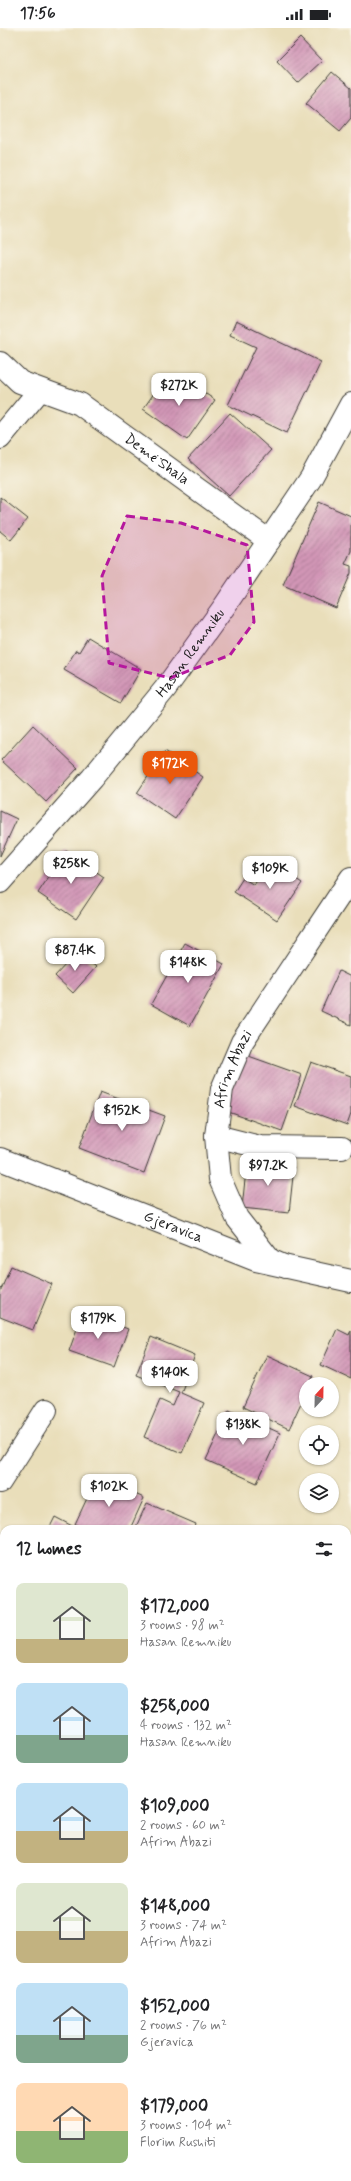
<!DOCTYPE html>
<html lang="en">
<head>
<meta charset="utf-8">
<style>
	:root { --surface:#fff; --page:#f6f6f6; --text:#202124; --muted:#757577; --accent:#ea580c }
	body { margin:0; font-family:Mynerve,sans-serif; background:var(--page); color:var(--text); height:100vh; display:flex; flex-direction:column; font-size:15px; white-space:nowrap }
	* { box-sizing:border-box; margin:0 }
	p { font-size:13px; color:var(--muted) }
	.icon { flex:none; width:22px; height:22px; fill:none; stroke:currentColor; stroke-width:2; stroke-linecap:round; stroke-linejoin:round }
	.map { position:relative; flex:1; overflow:hidden }
	.details { position:absolute; left:0px; top:1497px; width:351px; height:656px; display:flex; flex-direction:column; background:var(--surface); border-radius:12px 12px 0 0; box-shadow:0 1px 3px #0004 }
	.details>* { flex:none }
	.needle { width:26px; rotate:22deg }
	.buttons { position:absolute; left:299px; top:1349px; display:grid; gap:8px }
	.buttons a { display:grid; place-items:center; width:40px; height:40px; border-radius:50%; background:var(--surface); box-shadow:0 1px 3px #0004; font-size:20px }
	.price { position:absolute; translate:-50% -34px; padding:0 9px; border-radius:8px; background:#fff; color:#222; font-size:13px; line-height:26px; filter:drop-shadow(0 1px 2px #0008) }
	.price::after { content:''; position:absolute; left:50%; top:24px; width:12px; height:9px; margin-left:-6px; background:inherit; clip-path:polygon(0 0,100% 0,50% 100%) }
	.price.selected { background:var(--accent); color:#fff }
	ul { padding:0; list-style:none }
	li { display:flex; align-items:center; gap:12px; height:100px; padding:0 16px }
	li span { display:grid; place-items:center; flex:none; width:112px; height:80px; border-radius:8px; color:#555 }
	li>.icon { margin-inline-start:auto }
	span .icon { width:48px; height:48px; fill:#fffc; stroke-width:1 }
	li b { font-size:17px }
	h2 { display:flex; justify-content:space-between; align-items:center; height:48px; padding:0 16px; font-size:17px }
	.status { display:flex; justify-content:space-between; align-items:center; height:28px; padding:0 20px; background:var(--surface); direction:ltr }
	.status svg { height:11px; fill:currentColor }
	.map>svg:first-child { display:block }
	.building { fill:url(#building-hatch) }
	.lines { fill:none; stroke-linecap:round; stroke-linejoin:round }
	.minor-casing { stroke:#3b3934; stroke-width:24 }
	.minor { stroke:#fff; stroke-width:22 }
	.marked { fill:#b5179e; fill-opacity:0.2; stroke:#b5179e; stroke-width:3; stroke-dasharray:8 5; stroke-linejoin:round }
	.labels { text-anchor:middle; dominant-baseline:central; stroke-width:3; stroke-linejoin:round; paint-order:stroke }
	.street-label { font-size:15px; fill:#1c1c1c; stroke:#fbf7ec }
</style>
</head>
<body>
<div class="status"><b>17:56</b><svg viewBox="0 0 49 12"><path d="M0 12V9h3v3zM5 12V6h3v6zM10 12V3h3v9zM15 12V0h3v12zM26 1h20v11H26zM47 4h2v5h-2z"/></svg></div>
<div class="map">
<svg width="351" height="2153" viewBox="0 0 351 2153">
	<defs>
		<pattern id="building-hatch" width="6" height="6" patternUnits="userSpaceOnUse"><rect width="6" height="6" fill="#d195b6"/><path d="M-1 1l2-2M0 6l6-6M5 7l2-2" fill="none" stroke="#a97993"/></pattern>
	</defs>
	<rect width="100%" height="100%" fill="#fbf7ec"/>
	<filter id="ink" filterUnits="userSpaceOnUse"><feTurbulence type="fractalNoise" baseFrequency=".025" numOctaves="2"/><feDisplacementMap in="SourceGraphic" scale="8" xChannelSelector="R" yChannelSelector="G"/><feConvolveMatrix kernelMatrix="1 2 1 2 8 2 1 2 1" color-interpolation-filters="sRGB"/></filter>
	<filter id="wash" filterUnits="userSpaceOnUse"><feTurbulence type="fractalNoise" baseFrequency=".012" numOctaves="4" result="noise"/><feDisplacementMap in="SourceGraphic" scale="16" xChannelSelector="R" yChannelSelector="G"/><feGaussianBlur stdDeviation="0.9" result="paint"/><feColorMatrix in="noise" values="0 0 0 0 0 0 0 0 0 0 0 0 0 0 0 0 0 1.4 0 .05"/><feComposite in="paint" operator="in"/></filter>
	<g filter="url(#wash)">
		<rect width="100%" height="100%" fill="#e9deba"/>
		<g id="blocks">
			<!-- building -->
			<path class="building" d="M300,10L322,33L298,55L277,33Z
				M332,44L351,60V90L340,103L306,75Z
				M236,293L321,334L287,405L228,377L256,319L230,307Z
				M182,350L215,372L187,412L143,381L164,351L176,359Z
				M230,385L271,422L229,468L188,431Z
				M0,469L28,491L11,512L0,503Z
				M319,474L351,488V523L345,536L351,538V545L336,580L283,557Z
				M88,609L141,641L121,675L64,642L76,622L79,624Z
				M33,697L78,740L46,774L1,732Z
				M165,723L203,749L175,791L137,765Z
				M0,783L17,791L0,828Z
				M66,823L104,849L76,891L38,865Z
				M270,833L302,855L277,892L234,864L243,850L254,857Z
				M185,915L224,936L190,998L151,976Z
				M78,923L96,939L73,965L55,948Z
				M339,943L351,949V997L321,983Z
				M243,1026L302,1047L282,1103L223,1082Z
				M311,1034L351,1048V1086L347,1097L295,1078Z
				M100,1064L165,1088L144,1145L79,1120Z
				M247,1133L294,1139L289,1185L242,1180Z
				M11,1238L52,1256L33,1302L0,1289V1264Z
				M83,1284L128,1301L114,1339L69,1323Z
				M337,1301L349,1307L351,1302V1351L321,1337Z
				M151,1309L195,1327L181,1365L204,1375L182,1425L144,1409L160,1372L173,1378L179,1364L136,1347Z
				M267,1327L313,1348L310,1356H306V1364L289,1401L243,1379Z
				M229,1382L280,1405L257,1455L206,1432Z
				M97,1449L144,1470L130,1501H85L75,1496Z
				M147,1475L196,1496L194,1501H135Z
				M55,1489L78,1501H49Z
				M0,1553L4,1555V1576L0,1574Z
				M1,1673L4,1674V1706L0,1704Z
				M347,1683L351,1685V1747L347,1746Z
				M0,1724L4,1726V1776L0,1775Z
				M85,2149H91L102,2153H84Z
				M191,2149H226L235,2153H189Z"/>
		</g>
	</g>
	<g filter="url(#ink)">
		<use href="#blocks" fill-opacity="0" stroke="#3b3934" stroke-width="1"/>
		<g class="lines">
			<!-- minor casing -->
			<g class="minor-casing">
				<g id="minor">
					<path id="s1" d="M0,335L20,354L80,376L269,513"/>
					<path d="M0,410L39,363"/>
					<path id="s2" d="M0,854L92,750L165,661L224,579L311,450L351,376"/>
					<path d="M216,1108L260,1119L342,1120"/>
					<path id="s3" d="M0,1131L256,1232L351,1253"/>
					<path id="s4" d="M286,1239L270,1232L237,1190L220,1151L216,1108L222,1061L242,1014L351,850"/>
					<path d="M0,1454L46,1382"/>
					<path d="M0,1532L4,1533"/>
					<path d="M0,1710L4,1712"/>
					<path d="M347,1841L351,1842"/>
					<path d="M160,2153L161,2149"/>
				</g>
			</g>
			<!-- minor -->
			<use href="#minor" class="minor"/>
		</g>
	</g>
	<!-- marked area -->
	<path class="marked" d="M127,488L181,495L247,517L254,594L230,627L170,650L109,635L102,548Z"/>
	<g class="labels">
		<!-- street labels -->
		<g class="street-label">
			<text stroke="none"><textPath href="#s1" startOffset="186">Demë Shala</textPath></text>
			<text stroke="none"><textPath href="#s2" startOffset="298">Hasan Remniku</textPath></text>
			<text stroke="none"><textPath href="#s4" startOffset="226">Afrim Abazi</textPath></text>
			<text stroke="none"><textPath href="#s3" startOffset="186">Gjeravica</textPath></text>
		</g>
	</g>
</svg>
<div class="buttons">
<a><svg class="needle" viewBox="-14 -14 28 28"><path d="M0-13l5 13h-10z" fill="#e53935"/><path d="M0 13l5-13h-10z" fill="#757577"/></svg></a>
<a><svg class="icon" aria-label="locate" viewBox="0 0 24 24"><circle cx="12" cy="12" r="6"/><path d="M12 2v4M12 18v4M2 12h4M18 12h4"/></svg></a>
<a><svg class="icon" aria-label="layers" viewBox="0 0 24 24"><path d="M12 4l9 5-9 5-9-5zM3 14l9 5 9-5"/></svg></a>
</div>
<b class="price" style="left:179px;top:379px">$272K</b>
<b class="price selected" style="left:170px;top:757px">$172K</b>
<b class="price" style="left:71px;top:857px">$258K</b>
<b class="price" style="left:270px;top:862px">$109K</b>
<b class="price" style="left:75px;top:944px">$87.4K</b>
<b class="price" style="left:188px;top:956px">$148K</b>
<b class="price" style="left:122px;top:1104px">$152K</b>
<b class="price" style="left:268px;top:1159px">$97.2K</b>
<b class="price" style="left:98px;top:1312px">$179K</b>
<b class="price" style="left:170px;top:1366px">$140K</b>
<b class="price" style="left:243px;top:1418px">$138K</b>
<b class="price" style="left:109px;top:1480px">$102K</b>
<section class="details">
<h2>12 homes<svg class="icon" aria-label="filters" viewBox="0 0 24 24"><path d="M4 7h16M4 17h16"/><circle cx="9" cy="7" r="2"/><circle cx="15" cy="17" r="2"/></svg></h2>
<ul>
<li><span style="background:linear-gradient(#dfe7d0 70%,#c2b280 0)"><svg class="icon" aria-label="home" viewBox="0 0 24 24"><path d="M3 11l9-7 9 7M6 9v11h12V9"/></svg></span><div><b>$172,000</b><p>3 rooms · 98 m²</p><p>Hasan Remniku</p></div></li>
<li><span style="background:linear-gradient(#bfe0f5 65%,#7fa58c 0)"><svg class="icon" aria-label="home" viewBox="0 0 24 24"><path d="M3 11l9-7 9 7M6 9v11h12V9"/></svg></span><div><b>$258,000</b><p>4 rooms · 132 m²</p><p>Hasan Remniku</p></div></li>
<li><span style="background:linear-gradient(#bfe0f5 60%,#c2b280 0)"><svg class="icon" aria-label="home" viewBox="0 0 24 24"><path d="M3 11l9-7 9 7M6 9v11h12V9"/></svg></span><div><b>$109,000</b><p>2 rooms · 60 m²</p><p>Afrim Abazi</p></div></li>
<li><span style="background:linear-gradient(#dfe7d0 60%,#c2b280 0)"><svg class="icon" aria-label="home" viewBox="0 0 24 24"><path d="M3 11l9-7 9 7M6 9v11h12V9"/></svg></span><div><b>$148,000</b><p>3 rooms · 74 m²</p><p>Afrim Abazi</p></div></li>
<li><span style="background:linear-gradient(#bfe0f5 65%,#7fa58c 0)"><svg class="icon" aria-label="home" viewBox="0 0 24 24"><path d="M3 11l9-7 9 7M6 9v11h12V9"/></svg></span><div><b>$152,000</b><p>2 rooms · 76 m²</p><p>Gjeravica</p></div></li>
<li><span style="background:linear-gradient(#ffd9b3 60%,#8fb573 0)"><svg class="icon" aria-label="home" viewBox="0 0 24 24"><path d="M3 11l9-7 9 7M6 9v11h12V9"/></svg></span><div><b>$179,000</b><p>3 rooms · 104 m²</p><p>Florim Rushiti</p></div></li>
</ul>
</section>
</div>
</body>
</html>
